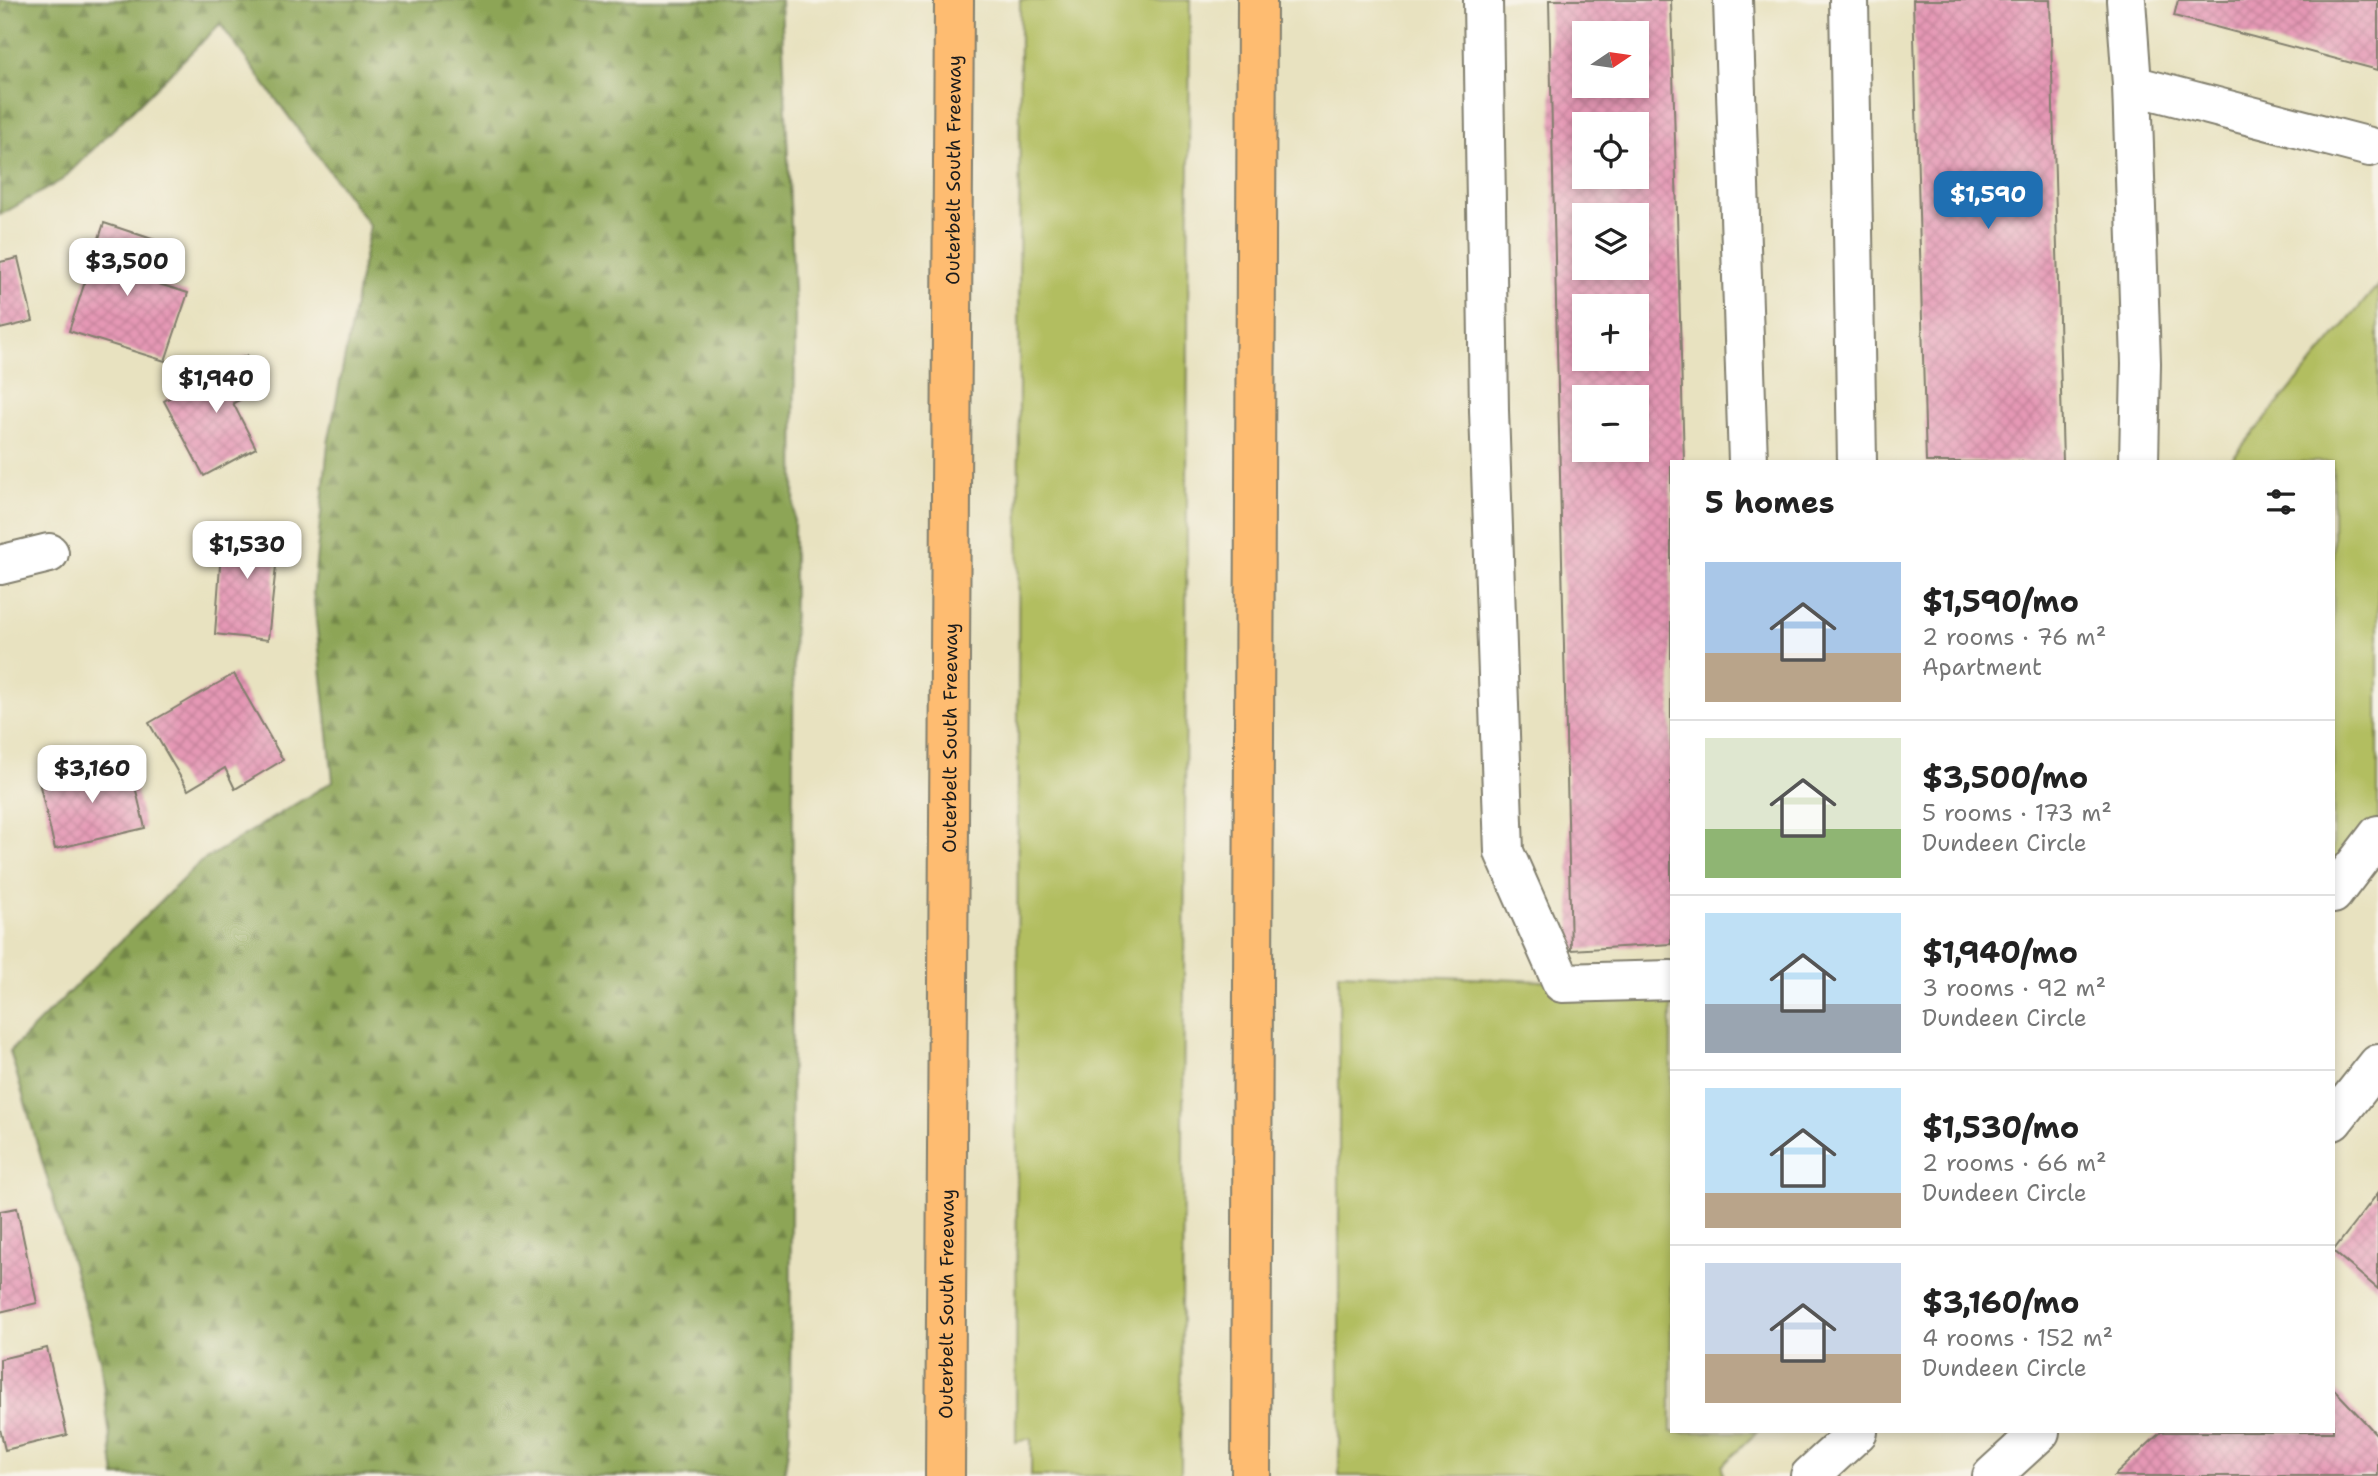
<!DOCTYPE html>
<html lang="en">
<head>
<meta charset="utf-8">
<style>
	:root { --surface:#fff; --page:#f2f2f2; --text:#222; --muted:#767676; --line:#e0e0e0; --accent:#1f6fb2 }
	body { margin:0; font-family:"Shantell Sans",sans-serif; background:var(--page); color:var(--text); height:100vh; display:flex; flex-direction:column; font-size:26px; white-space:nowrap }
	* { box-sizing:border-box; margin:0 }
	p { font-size:23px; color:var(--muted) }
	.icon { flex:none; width:38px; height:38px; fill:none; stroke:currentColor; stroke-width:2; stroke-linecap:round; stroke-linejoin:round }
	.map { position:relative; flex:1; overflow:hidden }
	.drawer { position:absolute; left:1670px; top:460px; width:665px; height:973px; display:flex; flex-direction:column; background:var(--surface); border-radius:0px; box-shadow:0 4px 10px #0003 }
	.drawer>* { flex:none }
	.needle { width:46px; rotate:77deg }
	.tools { position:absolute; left:1572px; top:21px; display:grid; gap:14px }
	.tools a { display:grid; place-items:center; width:77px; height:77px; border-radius:0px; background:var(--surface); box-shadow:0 4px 10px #0003; font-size:35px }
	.price { position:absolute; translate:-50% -60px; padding:0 16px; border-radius:14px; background:#fff; color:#222; font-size:23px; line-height:46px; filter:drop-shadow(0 2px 4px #0008) }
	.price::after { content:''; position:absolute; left:50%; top:42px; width:21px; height:16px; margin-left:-10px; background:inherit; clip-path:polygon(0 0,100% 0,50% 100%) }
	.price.active { background:var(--accent); color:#fff }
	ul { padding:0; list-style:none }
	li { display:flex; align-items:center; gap:21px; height:175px; padding:0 35px }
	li+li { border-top:2px solid var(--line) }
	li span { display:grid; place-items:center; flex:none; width:196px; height:140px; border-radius:0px; color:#555 }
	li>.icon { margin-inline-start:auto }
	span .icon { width:84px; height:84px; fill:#fffc; stroke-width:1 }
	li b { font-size:30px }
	h2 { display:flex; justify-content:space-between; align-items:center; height:84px; padding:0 35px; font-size:30px }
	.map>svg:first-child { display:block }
	.grass { fill:#b2be60; stroke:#676d3e; stroke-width:2 }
	.forest { fill:url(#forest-firs); stroke:#546039; stroke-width:2 }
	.building { fill:url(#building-cross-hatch); fill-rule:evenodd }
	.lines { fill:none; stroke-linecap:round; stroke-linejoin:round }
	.minor-casing { stroke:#827f6e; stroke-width:42 }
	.highway-casing { stroke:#827f6e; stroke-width:42 }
	.minor { stroke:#fff; stroke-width:38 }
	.highway { stroke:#febc71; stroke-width:38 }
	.labels { text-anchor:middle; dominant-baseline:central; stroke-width:7; stroke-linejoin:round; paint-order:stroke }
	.street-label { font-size:19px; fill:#1c1c1c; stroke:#f7f3e8 }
</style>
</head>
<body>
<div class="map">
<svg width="2378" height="1476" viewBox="0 0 2378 1476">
	<defs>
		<pattern id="forest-firs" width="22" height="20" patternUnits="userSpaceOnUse" patternTransform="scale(1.75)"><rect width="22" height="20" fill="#8da556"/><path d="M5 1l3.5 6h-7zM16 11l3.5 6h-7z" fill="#728646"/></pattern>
		<pattern id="building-cross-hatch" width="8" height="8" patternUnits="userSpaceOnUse" patternTransform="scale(1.75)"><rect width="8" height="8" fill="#e598b5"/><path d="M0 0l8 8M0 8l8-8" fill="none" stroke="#c4829b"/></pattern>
	</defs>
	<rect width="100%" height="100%" fill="#f7f3e8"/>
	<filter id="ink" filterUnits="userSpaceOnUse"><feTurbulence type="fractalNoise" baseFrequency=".0143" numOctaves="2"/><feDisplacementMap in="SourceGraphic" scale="14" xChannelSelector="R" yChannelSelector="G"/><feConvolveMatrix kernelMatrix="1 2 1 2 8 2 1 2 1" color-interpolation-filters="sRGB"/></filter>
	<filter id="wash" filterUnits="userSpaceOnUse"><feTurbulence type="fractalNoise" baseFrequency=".00686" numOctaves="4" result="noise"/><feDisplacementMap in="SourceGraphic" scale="28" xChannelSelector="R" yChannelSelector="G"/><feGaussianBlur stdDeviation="1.57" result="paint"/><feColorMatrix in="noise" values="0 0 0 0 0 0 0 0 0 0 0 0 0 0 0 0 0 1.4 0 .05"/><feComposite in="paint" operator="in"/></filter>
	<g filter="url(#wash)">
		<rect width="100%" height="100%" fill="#e8e2c0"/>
		<!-- grass -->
		<path class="grass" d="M1020,0H1190L1181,1476H1031V1438L1016,1442Z
			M2378,285V835L2333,894V462H2229Z
			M1339,973L1671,986V1432H1757L1722,1466L1723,1476H1339Z"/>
		<!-- forest -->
		<path class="forest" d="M0,0H781L795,314L790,1436L784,1476H115L100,1360L10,1051L199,863L333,781L313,592L328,444L370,226L220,24L62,180L0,215Z"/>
		<g id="blocks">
			<!-- building -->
			<path class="building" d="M1549,0H1671L1684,462H1671V944L1571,950ZM1584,33H1636V86H1584ZM1584,124H1636V177H1584ZM1584,215H1636V268H1584ZM1584,306H1636V359H1584ZM1584,397H1636V450H1584Z
				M1913,0H2050L2063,462H1926Z
				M2178,0H2378V70L2174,16Z
				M104,223L155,240L143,279L188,293L165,361L69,331Z
				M18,258L33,321L0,329V262Z
				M247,355L265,388L233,403L256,448L204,476L164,401Z
				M223,524L280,529L268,640L215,634Z
				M234,674L283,760L235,789L225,768L188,790L149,723Z
				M129,761L145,828L55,849L39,782Z
				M2378,1193V1289L2333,1251Z
				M17,1208L37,1303L0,1312V1211Z
				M47,1348L67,1435L5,1450L0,1429V1359Z
				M2333,1388L2378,1436V1476H2114L2161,1432H2333Z"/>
		</g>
	</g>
	<g filter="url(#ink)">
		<use href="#blocks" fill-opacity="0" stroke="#827f6e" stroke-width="2"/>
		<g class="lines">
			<!-- minor casing -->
			<g class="minor-casing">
				<path id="minor" d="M1483,0L1489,410L1504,852L1562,983L1671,980
					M1733,0L1748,462
					M1849,0L1857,462
					M2126,0L2132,85L2370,147
					M2132,85L2141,363L2139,462
					M0,565L49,553
					M2333,894L2378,835
					M2333,1121L2378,1064
					M1810,1476L1858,1432
					M1992,1476L2040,1432"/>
			</g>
			<!-- highway casing -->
			<g class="highway-casing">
				<g id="highway">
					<path id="s1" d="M945,1476L954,0"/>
					<path d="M1251,1476L1257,0"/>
				</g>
			</g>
			<!-- minor -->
			<use href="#minor" class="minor"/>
			<!-- highway -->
			<use href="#highway" class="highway"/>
		</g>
	</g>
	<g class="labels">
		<!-- street labels -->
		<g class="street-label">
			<text stroke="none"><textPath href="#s1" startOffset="1306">Outerbelt South Freeway</textPath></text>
			<text stroke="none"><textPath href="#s1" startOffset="738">Outerbelt South Freeway</textPath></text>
			<text stroke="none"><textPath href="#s1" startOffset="172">Outerbelt South Freeway</textPath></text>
		</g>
	</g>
</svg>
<div class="tools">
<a><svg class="needle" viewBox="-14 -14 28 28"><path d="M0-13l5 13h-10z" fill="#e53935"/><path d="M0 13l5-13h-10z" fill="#767676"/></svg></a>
<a><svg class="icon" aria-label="locate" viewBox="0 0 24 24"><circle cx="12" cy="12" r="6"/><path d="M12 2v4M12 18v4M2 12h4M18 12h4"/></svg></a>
<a><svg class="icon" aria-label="layers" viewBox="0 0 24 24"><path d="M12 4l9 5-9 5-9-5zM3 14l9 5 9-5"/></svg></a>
<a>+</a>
<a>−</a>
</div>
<b class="price active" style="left:1988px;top:231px">$1,590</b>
<b class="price" style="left:127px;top:298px">$3,500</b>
<b class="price" style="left:216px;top:415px">$1,940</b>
<b class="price" style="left:247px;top:581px">$1,530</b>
<b class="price" style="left:92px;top:805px">$3,160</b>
<section class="drawer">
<h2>5 homes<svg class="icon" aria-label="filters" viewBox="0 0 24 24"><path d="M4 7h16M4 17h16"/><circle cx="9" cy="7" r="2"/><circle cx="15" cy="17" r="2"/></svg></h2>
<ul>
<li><span style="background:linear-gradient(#a9c7e8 65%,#b9a48a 0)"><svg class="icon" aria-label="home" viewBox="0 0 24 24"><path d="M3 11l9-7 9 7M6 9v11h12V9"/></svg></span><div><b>$1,590/mo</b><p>2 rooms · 76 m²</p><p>Apartment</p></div></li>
<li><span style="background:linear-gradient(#dfe7d0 65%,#8fb573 0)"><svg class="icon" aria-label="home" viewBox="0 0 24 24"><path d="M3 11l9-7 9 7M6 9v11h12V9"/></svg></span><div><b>$3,500/mo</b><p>5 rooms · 173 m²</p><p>Dundeen Circle</p></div></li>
<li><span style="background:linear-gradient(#bfe0f5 65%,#9aa5b1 0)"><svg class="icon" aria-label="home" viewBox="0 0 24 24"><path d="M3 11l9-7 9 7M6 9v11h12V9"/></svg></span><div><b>$1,940/mo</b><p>3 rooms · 92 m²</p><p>Dundeen Circle</p></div></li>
<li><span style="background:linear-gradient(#bfe0f5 75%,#b9a48a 0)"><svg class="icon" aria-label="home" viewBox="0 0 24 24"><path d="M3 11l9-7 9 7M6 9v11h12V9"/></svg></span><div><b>$1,530/mo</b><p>2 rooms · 66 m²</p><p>Dundeen Circle</p></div></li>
<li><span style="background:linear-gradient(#c9d6e8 65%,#b9a48a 0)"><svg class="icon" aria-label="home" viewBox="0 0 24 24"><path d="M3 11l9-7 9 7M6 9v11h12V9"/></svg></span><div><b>$3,160/mo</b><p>4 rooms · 152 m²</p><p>Dundeen Circle</p></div></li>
</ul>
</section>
</div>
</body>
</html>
